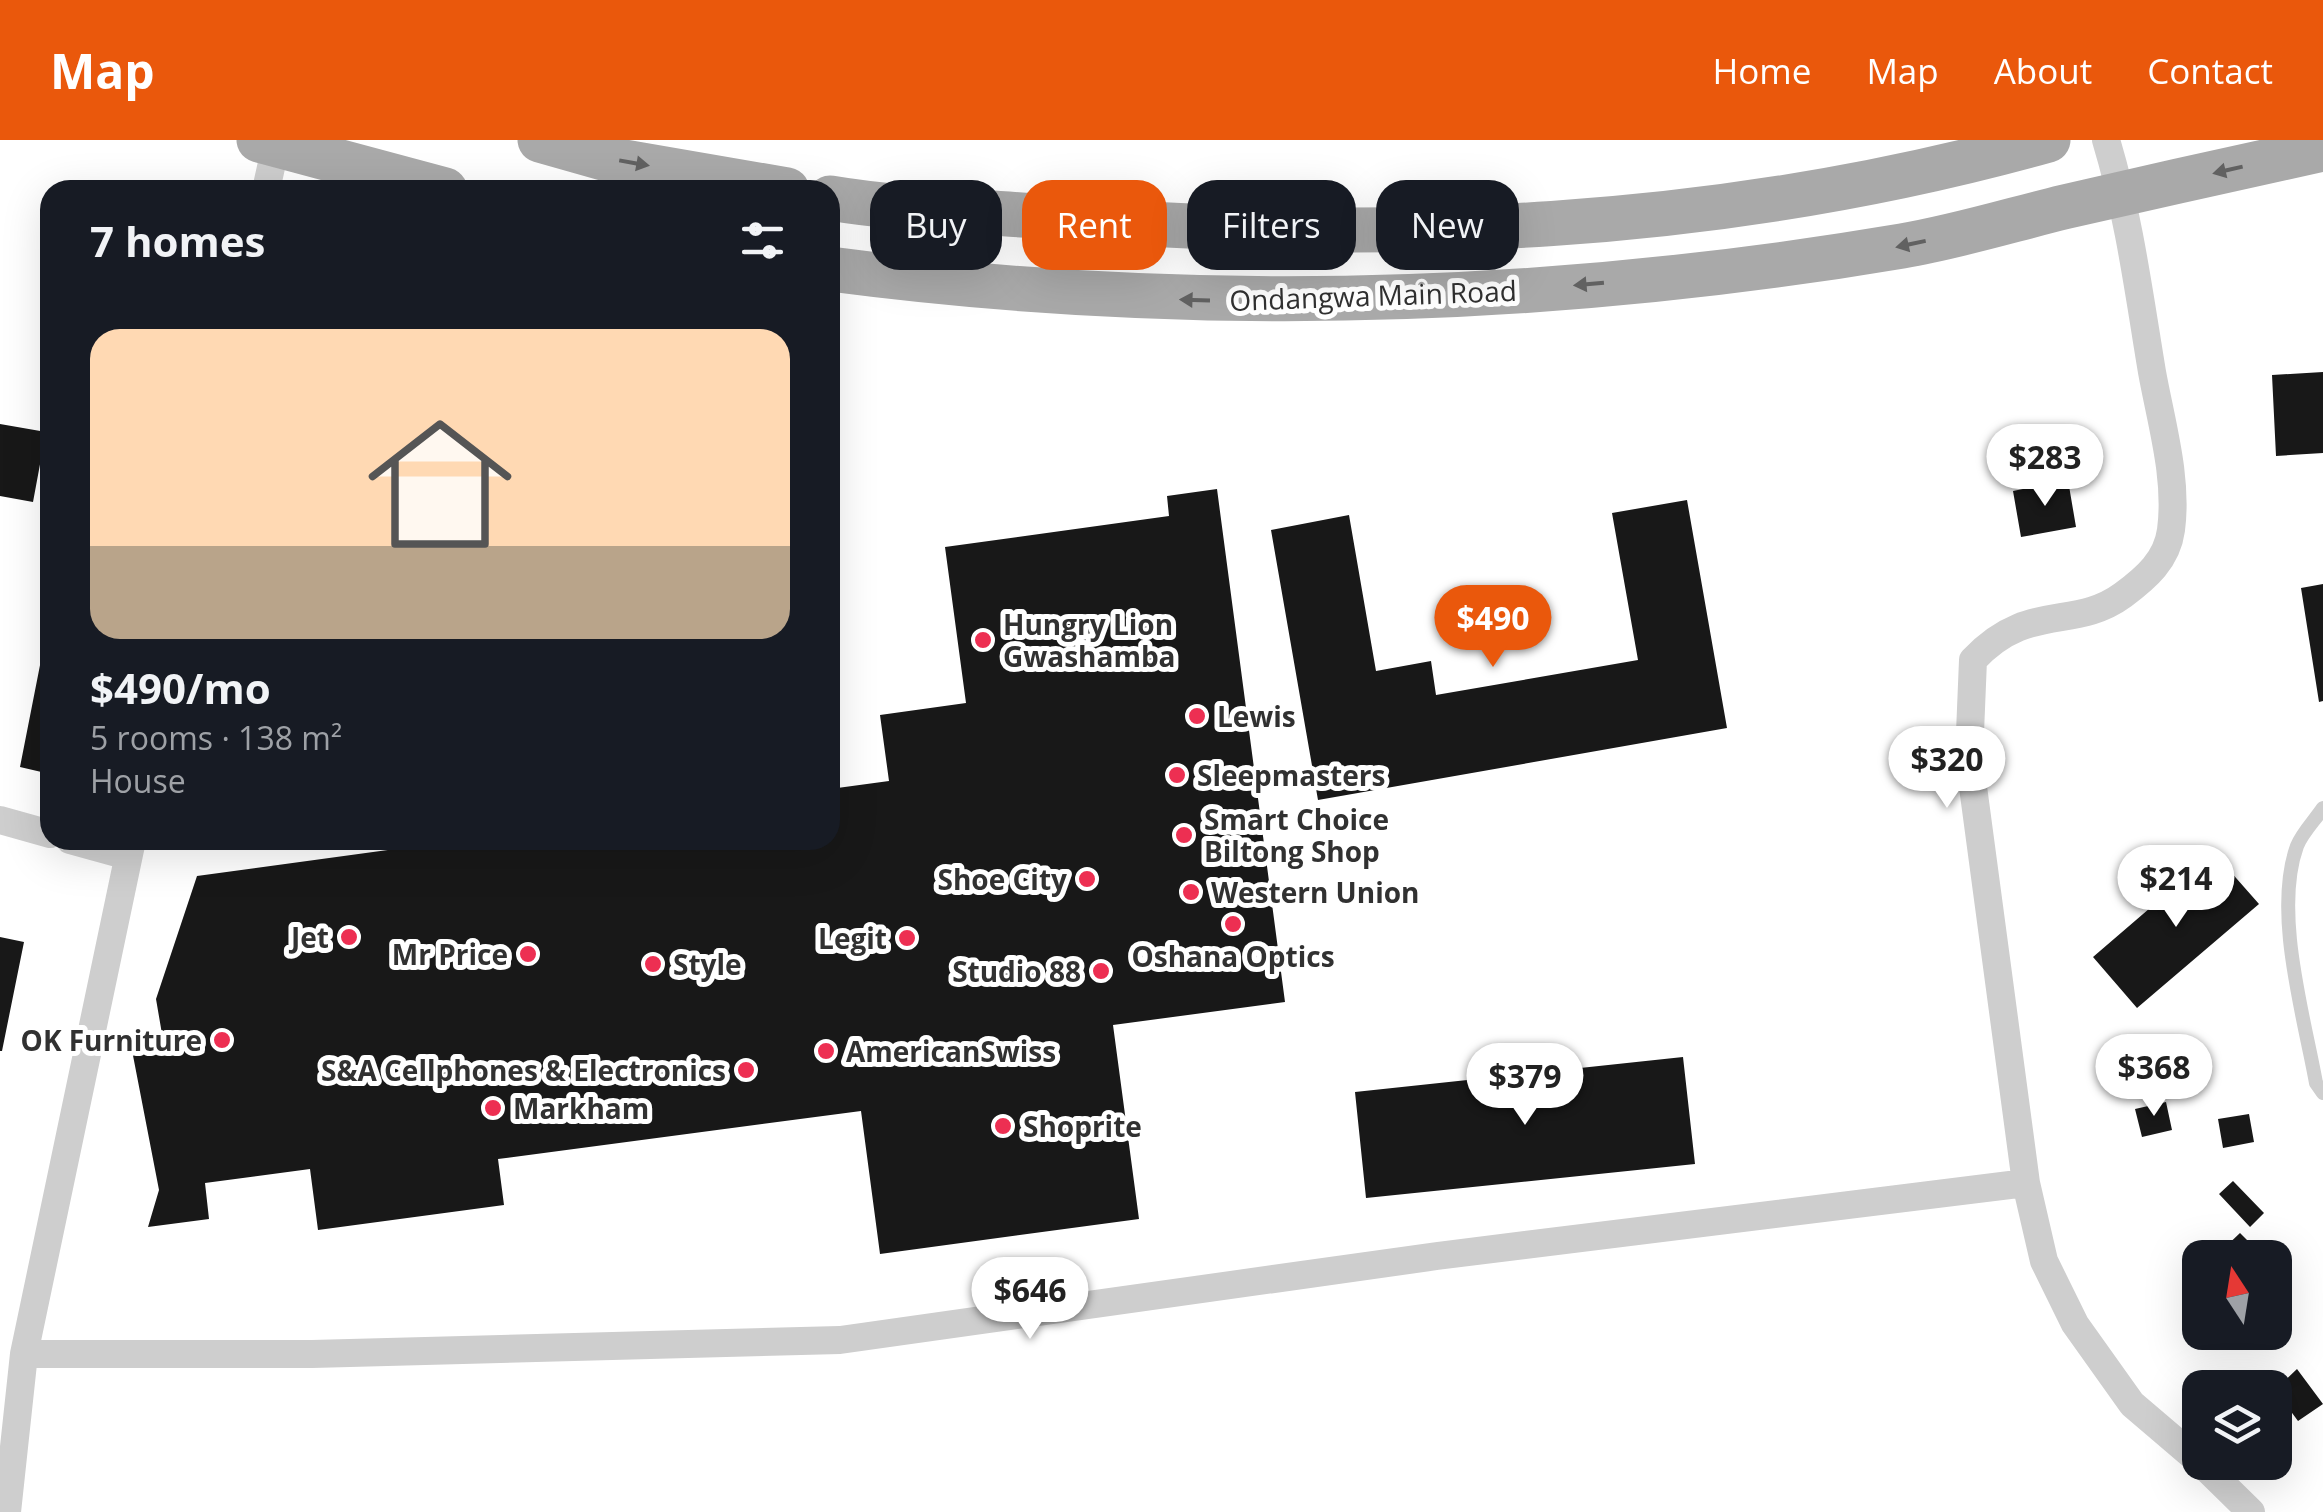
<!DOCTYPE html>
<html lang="en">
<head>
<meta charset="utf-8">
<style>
	:root { --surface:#171b24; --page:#242831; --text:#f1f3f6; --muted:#9ea1a6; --line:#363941; --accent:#ea580c }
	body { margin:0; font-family:"Open Sans",sans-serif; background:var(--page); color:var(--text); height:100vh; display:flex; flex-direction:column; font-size:38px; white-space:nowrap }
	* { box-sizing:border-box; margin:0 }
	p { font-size:32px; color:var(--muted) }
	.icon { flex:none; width:55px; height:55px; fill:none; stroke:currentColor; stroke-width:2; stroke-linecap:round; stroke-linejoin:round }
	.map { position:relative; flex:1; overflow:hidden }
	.side { position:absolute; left:40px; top:40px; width:800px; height:670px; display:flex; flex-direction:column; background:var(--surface); border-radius:30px; box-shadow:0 10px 40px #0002 }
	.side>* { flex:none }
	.top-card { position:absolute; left:870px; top:40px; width:950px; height:90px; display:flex; gap:20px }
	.needle { width:65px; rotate:348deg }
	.tools { position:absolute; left:2182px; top:1100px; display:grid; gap:20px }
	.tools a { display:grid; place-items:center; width:110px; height:110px; border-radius:20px; background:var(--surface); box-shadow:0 10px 40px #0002; font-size:50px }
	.price { position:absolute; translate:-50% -85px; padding:0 22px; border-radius:35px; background:#fff; color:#222; font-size:32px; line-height:65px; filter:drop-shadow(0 2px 5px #0008) }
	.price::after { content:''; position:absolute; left:50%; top:60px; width:30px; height:22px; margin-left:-15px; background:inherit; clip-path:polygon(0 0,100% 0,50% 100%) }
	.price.current { background:var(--accent); color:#fff }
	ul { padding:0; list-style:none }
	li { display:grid; align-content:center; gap:20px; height:530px; padding:0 50px }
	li+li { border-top:2px solid var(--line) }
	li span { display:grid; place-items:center; height:310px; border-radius:30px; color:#555 }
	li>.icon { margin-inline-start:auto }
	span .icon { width:180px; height:180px; fill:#fffc; stroke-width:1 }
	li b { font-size:42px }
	h2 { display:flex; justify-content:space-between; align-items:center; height:120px; padding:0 50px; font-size:42px }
	.tag { padding:0 35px; border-radius:30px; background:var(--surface); box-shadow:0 10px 40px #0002; font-size:35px; line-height:90px }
	.tag.current { background:var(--accent); color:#fff }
	header { display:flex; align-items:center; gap:60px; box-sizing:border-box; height:140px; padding:0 50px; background:var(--accent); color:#fff }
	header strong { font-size:48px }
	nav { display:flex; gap:55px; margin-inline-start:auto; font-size:35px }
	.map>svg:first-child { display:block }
	.building { fill:#181818 }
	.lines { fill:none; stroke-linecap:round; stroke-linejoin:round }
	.service { stroke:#cecece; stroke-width:14 }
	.minor { stroke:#cecece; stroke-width:28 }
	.primary { stroke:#a9a9a9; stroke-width:45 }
	.oneway { fill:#616161 }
	.poi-dot { fill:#ed2f52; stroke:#fff; stroke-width:4 }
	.labels { text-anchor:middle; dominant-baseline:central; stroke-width:10; stroke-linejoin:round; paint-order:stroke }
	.street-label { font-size:28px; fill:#313131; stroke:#fff }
	.poi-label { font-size:28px; font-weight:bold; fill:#313131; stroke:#fff; text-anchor:start }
</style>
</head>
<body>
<header>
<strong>Map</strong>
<nav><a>Home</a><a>Map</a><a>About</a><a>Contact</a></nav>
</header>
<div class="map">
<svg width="2323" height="1372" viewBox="0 0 2323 1372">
	<rect width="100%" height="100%" fill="#fff"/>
	<!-- building -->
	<path class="building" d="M2323,232V313L2276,316L2272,235Z
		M0,284L46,292L33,362L0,356Z
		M2068,340L2076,387L2021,397L2013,351Z
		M1217,349L1285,862L1113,885L1139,1079L880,1114L861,971L498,1019L504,1065L318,1090L310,1029L205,1043L209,1079L148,1087L159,1050L130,900L162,894L156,859L197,736L461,700H830V649L889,641L880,575L966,563L945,407L1169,376L1167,356Z
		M1687,360L1727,588L1318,660L1271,390L1349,375L1376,531L1431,521L1436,555L1638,520L1612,373Z
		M2323,444V561L2319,562L2301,448Z
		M42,515L50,517V634L20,627Z
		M2214,713L2259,764L2137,868L2093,817Z
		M0,797L24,802L2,911H0Z
		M1683,917L1695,1024L1366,1058L1355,952Z
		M2166,962L2172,990L2142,997L2135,969Z
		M2249,974L2254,1002L2223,1008L2218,979Z
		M2233,1041L2264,1073L2250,1087L2219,1054Z
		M2240,1093L2265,1118H2224L2219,1113Z
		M2297,1229L2323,1264L2298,1281L2275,1250Z"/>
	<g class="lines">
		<!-- service -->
		<path class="service" d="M2323,668C2315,680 2302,693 2297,706C2273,772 2304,876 2316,943L2323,953"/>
		<!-- minor -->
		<path class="minor" d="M2106,0C2129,76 2139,154 2152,232C2161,282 2178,338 2171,390C2167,420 2146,438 2123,455C2074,491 2028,461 1973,520L1969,617L2026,1043L2044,1121L2075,1184L2132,1264L2200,1322
			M266,50L277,0
			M0,680L50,694
			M70,700L128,716
			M24,1214H312L840,1200L1437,1116L2026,1043
			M2200,1322L2251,1372
			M7,1372L24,1214L132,700"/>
		<!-- primary -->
		<path class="primary" d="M259,0L445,50
			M540,0L607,19L787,50
			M830,58C901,70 977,71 1049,77C1387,105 1720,92 2048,0
			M830,129C1187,176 1547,166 1902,106C1956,97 2011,80 2064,67C2150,47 2237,28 2323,9"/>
	</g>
	<!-- one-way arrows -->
	<defs><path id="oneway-solid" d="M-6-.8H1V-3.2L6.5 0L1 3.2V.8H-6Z" transform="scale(2.5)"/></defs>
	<g class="oneway">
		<use href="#oneway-solid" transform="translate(634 23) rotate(10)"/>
		<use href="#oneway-solid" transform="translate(2228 30) rotate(167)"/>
		<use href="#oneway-solid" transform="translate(1911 104) rotate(168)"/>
		<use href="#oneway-solid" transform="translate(1589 144) rotate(175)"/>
		<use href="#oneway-solid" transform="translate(1195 160) rotate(-178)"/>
	</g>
	<!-- markers -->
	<g class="poi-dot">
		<circle cx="983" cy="500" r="10"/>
		<circle cx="1197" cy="576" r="10"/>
		<circle cx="1177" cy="635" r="10"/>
		<circle cx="1184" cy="695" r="10"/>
		<circle cx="1087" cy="739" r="10"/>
		<circle cx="1191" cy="752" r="10"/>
		<circle cx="1233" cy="784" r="10"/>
		<circle cx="349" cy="797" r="10"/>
		<circle cx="907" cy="798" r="10"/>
		<circle cx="528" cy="814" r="10"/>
		<circle cx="653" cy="824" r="10"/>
		<circle cx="1101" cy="831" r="10"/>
		<circle cx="222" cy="900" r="10"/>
		<circle cx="826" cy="911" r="10"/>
		<circle cx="746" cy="930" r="10"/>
		<circle cx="493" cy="968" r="10"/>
		<circle cx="1003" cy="986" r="10"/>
	</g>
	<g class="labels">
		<!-- street labels -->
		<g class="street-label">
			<text transform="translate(1373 155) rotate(-2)">Ondangwa Main Road</text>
		</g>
		<!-- poi labels -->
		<g class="poi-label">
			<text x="1003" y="484">Hungry Lion<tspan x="1003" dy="32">Gwashamba</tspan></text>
			<text x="1217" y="576">Lewis</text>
			<text x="1197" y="635">Sleepmasters</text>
			<text x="1204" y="679">Smart Choice<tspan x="1204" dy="32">Biltong Shop</tspan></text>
			<text x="1067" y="739" text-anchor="end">Shoe City</text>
			<text x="1211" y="752">Western Union</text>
			<text x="329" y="797" text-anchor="end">Jet</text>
			<text x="887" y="798" text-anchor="end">Legit</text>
			<text x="508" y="814" text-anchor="end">Mr Price</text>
			<text x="1233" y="816" text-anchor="middle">Oshana Optics</text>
			<text x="673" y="824">Style</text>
			<text x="1081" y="831" text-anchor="end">Studio 88</text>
			<text x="202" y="900" text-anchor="end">OK Furniture</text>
			<text x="846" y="911">AmericanSwiss</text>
			<text x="726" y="930" text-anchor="end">S&amp;A Cellphones &amp; Electronics</text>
			<text x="513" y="968">Markham</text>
			<text x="1023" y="986">Shoprite</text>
		</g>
	</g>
</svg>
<div class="tools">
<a><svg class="needle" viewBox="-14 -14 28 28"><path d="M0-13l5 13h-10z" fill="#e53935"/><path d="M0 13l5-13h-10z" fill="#9ea1a6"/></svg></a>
<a><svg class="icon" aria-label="layers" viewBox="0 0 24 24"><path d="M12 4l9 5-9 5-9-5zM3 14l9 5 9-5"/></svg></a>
</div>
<b class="price" style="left:2045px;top:369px">$283</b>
<b class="price current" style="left:1493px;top:530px">$490</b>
<b class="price" style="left:1947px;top:671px">$320</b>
<b class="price" style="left:2176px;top:790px">$214</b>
<b class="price" style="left:2154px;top:979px">$368</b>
<b class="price" style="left:1525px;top:988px">$379</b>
<b class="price" style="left:1030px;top:1202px">$646</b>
<div class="top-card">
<a class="tag">Buy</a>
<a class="tag current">Rent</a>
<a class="tag">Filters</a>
<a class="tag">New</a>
</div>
<section class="side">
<h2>7 homes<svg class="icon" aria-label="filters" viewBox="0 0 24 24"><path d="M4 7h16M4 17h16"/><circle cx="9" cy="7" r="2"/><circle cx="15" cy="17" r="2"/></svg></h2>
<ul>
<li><span style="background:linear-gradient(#ffd9b3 70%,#b9a48a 0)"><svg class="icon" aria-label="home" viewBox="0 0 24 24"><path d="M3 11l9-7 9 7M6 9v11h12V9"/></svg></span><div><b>$490/mo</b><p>5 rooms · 138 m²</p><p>House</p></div></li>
</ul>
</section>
</div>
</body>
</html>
